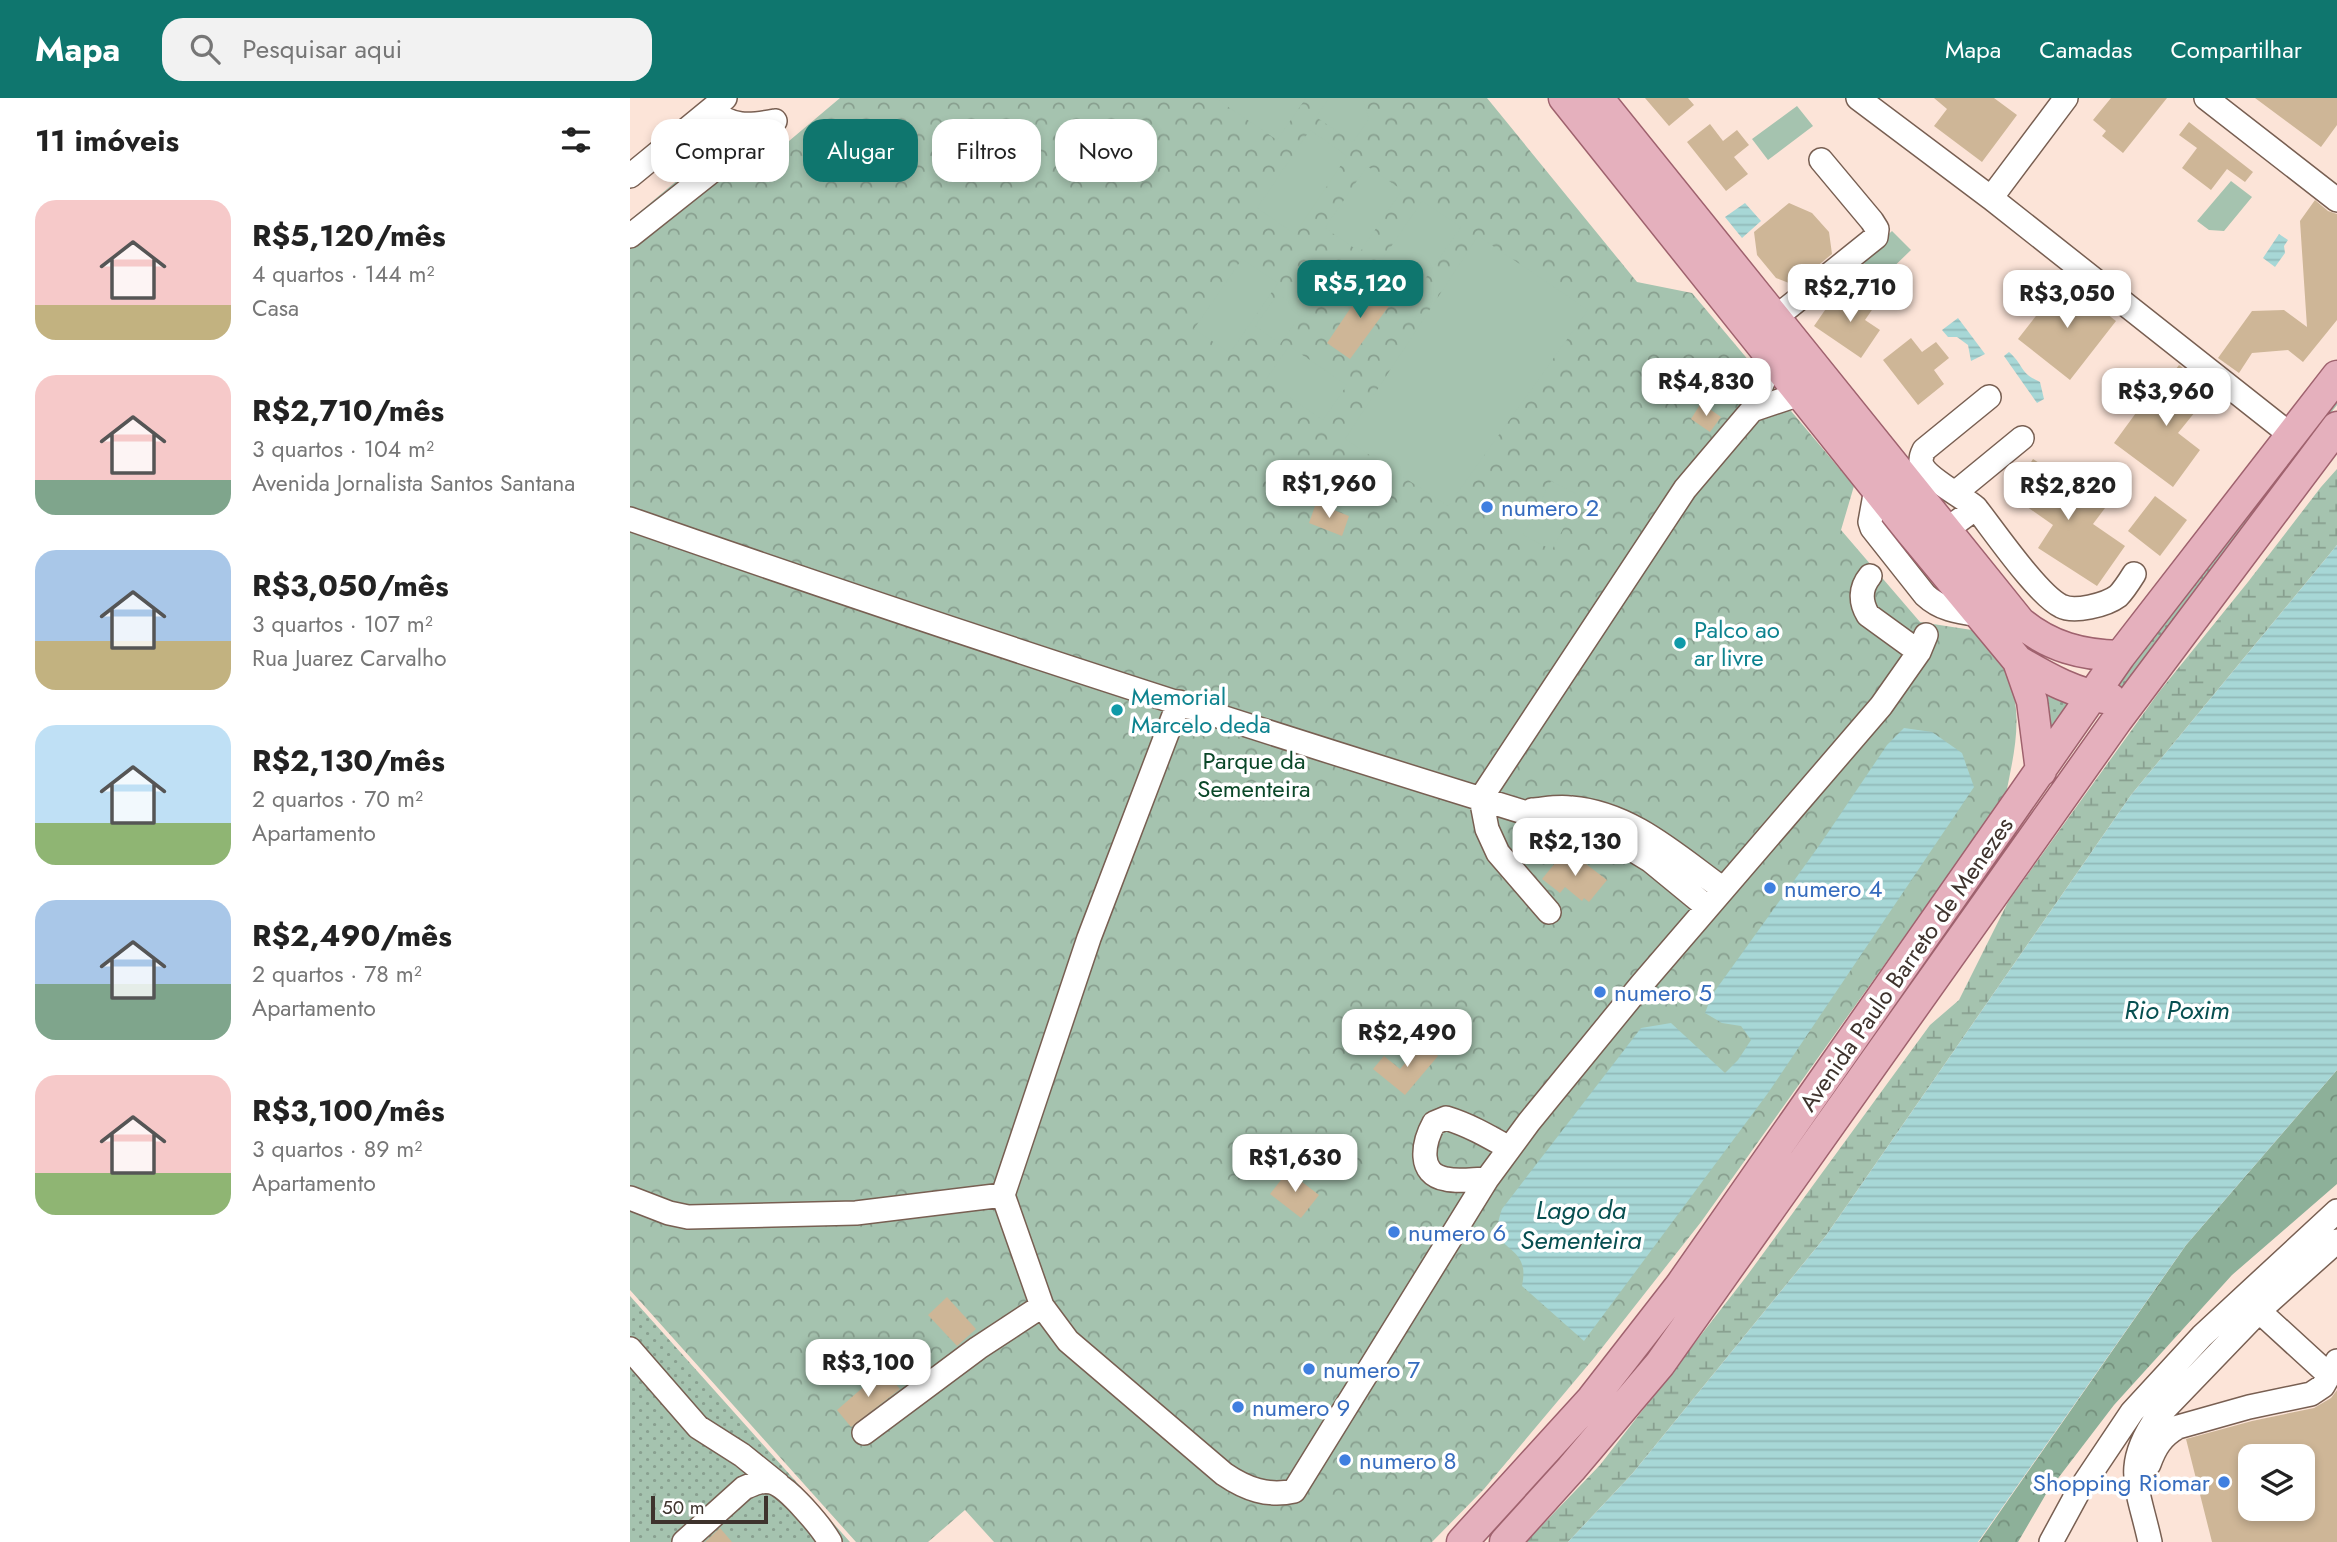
<!DOCTYPE html>
<html lang="pt">
<head>
<meta charset="utf-8">
<style>
	:root { --surface:#fff; --page:#f2f2f2; --text:#222; --muted:#767676; --accent:#0f766e }
	body { margin:0; font-family:Jost,sans-serif; background:var(--page); color:var(--text); height:100vh; display:flex; flex-direction:column; font-size:26px; white-space:nowrap }
	* { box-sizing:border-box; margin:0 }
	p { font-size:23px; color:var(--muted) }
	.icon { flex:none; width:38px; height:38px; fill:none; stroke:currentColor; stroke-width:2; stroke-linecap:round; stroke-linejoin:round }
	.map { position:relative; flex:1; overflow:hidden }
	.panel { display:flex; flex-direction:column; background:var(--surface); width:630px }
	.panel>* { flex:none }
	.hud { position:absolute; left:21px; top:21px; width:665px; height:63px; display:flex; gap:14px }
	.fabs { position:absolute; left:1608px; top:1346px; display:grid; gap:14px }
	.fabs a { display:grid; place-items:center; width:77px; height:77px; border-radius:14px; background:var(--surface); box-shadow:0 4px 10px #0003; font-size:35px }
	.scale { position:absolute; left:21px; bottom:18px; width:117px; box-sizing:border-box; padding-left:7px; border:4px solid #3e332d; border-top:0; font-size:19px; line-height:24px; white-space:nowrap; color:#3e332d; -webkit-text-stroke:5px #fff; paint-order:stroke }
	.price { position:absolute; translate:-50% -60px; padding:0 16px; border-radius:14px; background:#fff; color:#222; font-size:23px; line-height:46px; filter:drop-shadow(0 2px 4px #0008) }
	.price::after { content:''; position:absolute; left:50%; top:42px; width:21px; height:16px; margin-left:-10px; background:inherit; clip-path:polygon(0 0,100% 0,50% 100%) }
	.price.on { background:var(--accent); color:#fff }
	ul { padding:0; list-style:none }
	li { display:flex; align-items:center; gap:21px; height:175px; padding:0 35px }
	li span { display:grid; place-items:center; flex:none; width:196px; height:140px; border-radius:21px; color:#555 }
	li>.icon { margin-inline-start:auto }
	span .icon { width:84px; height:84px; fill:#fffc; stroke-width:1 }
	li b { font-size:30px }
	h2 { display:flex; justify-content:space-between; align-items:center; height:84px; padding:0 35px; font-size:30px }
	.pill { padding:0 24px; border-radius:21px; background:var(--surface); box-shadow:0 4px 10px #0003; font-size:24px; line-height:63px }
	.pill.on { background:var(--accent); color:#fff }
	header { display:flex; align-items:center; gap:42px; box-sizing:border-box; height:98px; padding:0 35px; background:var(--accent); color:#fff }
	header strong { font-size:33px }
	nav { display:flex; gap:38px; margin-inline-start:auto; font-size:24px }
	.search { width:490px; height:63px; background:var(--page); display:flex; align-items:center; gap:18px; box-sizing:border-box; padding:0 24px; border-radius:21px; color:var(--muted); font-size:26px }
	main { display:flex; flex:1; min-height:0 }
	.map>svg:first-child { display:block }
	.grass { fill:url(#grass-dots) }
	.forest { fill:url(#forest-crowns) }
	.wetland { fill:url(#wetland-marsh) }
	.park { fill:url(#park-crowns) }
	.pitch { fill:#a5c3af }
	.water { fill:url(#water-rules) }
	.building { fill:#ceb697; fill-rule:evenodd }
	.lines { fill:none; stroke-linecap:round; stroke-linejoin:round }
	.minor-casing { stroke:#785f52; stroke-width:26 }
	.major-casing { stroke:#9f626e; stroke-width:33 }
	.minor { stroke:#fff; stroke-width:23 }
	.major { stroke:#e5b0bd; stroke-width:30 }
	.shop-dot { fill:#3f7fe0; stroke:#fff; stroke-width:2.5 }
	.culture-dot { fill:#0f9aa8; stroke:#fff; stroke-width:2.5 }
	.labels { text-anchor:middle; dominant-baseline:central; stroke-width:7; stroke-linejoin:round; paint-order:stroke }
	.shop-label { font-size:24px; fill:#366cbe; stroke:#fff; text-anchor:start }
	.culture-label { font-size:24px; fill:#0d838f; stroke:#fff; text-anchor:start }
	.park-label { font-size:24px; fill:#0a4728; stroke:#fff }
	.street-label { font-size:24px; fill:#3e332d; stroke:#fff }
	.water-label { font-size:26px; font-style:italic; fill:#074f50; stroke:#fff }
</style>
</head>
<body>
<header>
<strong>Mapa</strong>
<div class="search"><svg class="icon" aria-label="search" viewBox="0 0 24 24"><circle cx="10" cy="10" r="6"/><path d="M15 15l6 6"/></svg>Pesquisar aqui</div>
<nav><a>Mapa</a><a>Camadas</a><a>Compartilhar</a></nav>
</header>
<main>
<section class="panel">
<h2>11 imóveis<svg class="icon" aria-label="filters" viewBox="0 0 24 24"><path d="M4 7h16M4 17h16"/><circle cx="9" cy="7" r="2"/><circle cx="15" cy="17" r="2"/></svg></h2>
<ul>
<li><span style="background:linear-gradient(#f6c9c9 75%,#c2b280 0)"><svg class="icon" aria-label="home" viewBox="0 0 24 24"><path d="M3 11l9-7 9 7M6 9v11h12V9"/></svg></span><div><b>R$5,120/mês</b><p>4 quartos · 144 m²</p><p>Casa</p></div></li>
<li><span style="background:linear-gradient(#f6c9c9 75%,#7fa58c 0)"><svg class="icon" aria-label="home" viewBox="0 0 24 24"><path d="M3 11l9-7 9 7M6 9v11h12V9"/></svg></span><div><b>R$2,710/mês</b><p>3 quartos · 104 m²</p><p>Avenida Jornalista Santos Santana</p></div></li>
<li><span style="background:linear-gradient(#a9c7e8 65%,#c2b280 0)"><svg class="icon" aria-label="home" viewBox="0 0 24 24"><path d="M3 11l9-7 9 7M6 9v11h12V9"/></svg></span><div><b>R$3,050/mês</b><p>3 quartos · 107 m²</p><p>Rua Juarez Carvalho</p></div></li>
<li><span style="background:linear-gradient(#bfe0f5 70%,#8fb573 0)"><svg class="icon" aria-label="home" viewBox="0 0 24 24"><path d="M3 11l9-7 9 7M6 9v11h12V9"/></svg></span><div><b>R$2,130/mês</b><p>2 quartos · 70 m²</p><p>Apartamento</p></div></li>
<li><span style="background:linear-gradient(#a9c7e8 60%,#7fa58c 0)"><svg class="icon" aria-label="home" viewBox="0 0 24 24"><path d="M3 11l9-7 9 7M6 9v11h12V9"/></svg></span><div><b>R$2,490/mês</b><p>2 quartos · 78 m²</p><p>Apartamento</p></div></li>
<li><span style="background:linear-gradient(#f6c9c9 70%,#8fb573 0)"><svg class="icon" aria-label="home" viewBox="0 0 24 24"><path d="M3 11l9-7 9 7M6 9v11h12V9"/></svg></span><div><b>R$3,100/mês</b><p>3 quartos · 89 m²</p><p>Apartamento</p></div></li>
</ul>
</section>
<div class="map">
<svg width="1707" height="1444" viewBox="0 0 1707 1444">
	<defs>
		<pattern id="grass-dots" width="8" height="8" patternUnits="userSpaceOnUse" patternTransform="scale(1.75)"><rect width="8" height="8" fill="#a5c3af"/><path d="M2 2h.1M6 6h.1" fill="none" stroke="#889f8f" stroke-width="1.8" stroke-linecap="round"/></pattern>
		<pattern id="forest-crowns" width="20" height="18" patternUnits="userSpaceOnUse" patternTransform="scale(1.75)"><rect width="20" height="18" fill="#8db099"/><path d="M2 6a3 3 0 1 1 6 0M12 15a3 3 0 1 1 6 0" fill="none" stroke="#75907d"/></pattern>
		<pattern id="wetland-marsh" width="20" height="14" patternUnits="userSpaceOnUse" patternTransform="scale(1.75)"><rect width="20" height="14" fill="#a5c3af"/><path d="M1 5h8M5 5V1M11 12h8M15 12V8" fill="none" stroke="#889f8f"/></pattern>
		<pattern id="park-crowns" width="20" height="18" patternUnits="userSpaceOnUse" patternTransform="scale(1.75)"><rect width="20" height="18" fill="#a5c3af"/><path d="M2 6a3 3 0 1 1 6 0M12 15a3 3 0 1 1 6 0" fill="none" stroke="#889f8f"/></pattern>
		<pattern id="water-rules" width="6" height="5" patternUnits="userSpaceOnUse" patternTransform="scale(1.75)"><rect width="6" height="5" fill="#a7d7d6"/><path d="M0 2.5h6" fill="none" stroke="#91b9b8"/></pattern>
	</defs>
	<rect width="100%" height="100%" fill="#fce4d8"/>
	<!-- grass -->
	<path class="grass" d="M1707,296V307L1573,481L1494,591L1483,594L1567,477Z
		M1402,579L1443,601L1412,644Z
		M0,1198L220,1444H0Z"/>
	<!-- forest -->
	<path class="forest" d="M1707,972V1086L1602,1177L1484,1307L1416,1396L1388,1444H1349L1556,1147Z"/>
	<!-- wetland -->
	<path class="wetland" d="M1707,371V447L1501,697L1195,1139L1002,1376L938,1444H896L970,1367L1116,1179L1300,927L1329,902L1378,804L1529,594L1618,484L1691,389Z"/>
	<!-- park -->
	<path class="park" d="M210,0H857L1007,184L1062,195L1224,388L1211,432L1290,524L1342,532C1353,544 1370,559 1376,574C1395,614 1384,655 1376,696L1071,1124L964,1260L854,1391L802,1444H364L335,1412L298,1444H226L0,1192V122L55,76L121,33L159,43Z"/>
	<!-- pitch -->
	<path class="pitch" d="M585,0H676L647,42Z
		M699,0H732L739,21L723,44L686,19Z
		M1167,8L1183,28L1138,62L1122,41Z
		M680,32L717,58L665,136L627,110Z
		M737,68L772,92L730,154L695,130Z
		M1601,83L1622,99L1594,133L1579,132L1567,123Z
		M792,103L831,129L786,194L748,168Z
		M1262,133L1281,152L1250,182L1231,162Z
		M848,138L958,212L818,408L715,341Z
		M612,161L648,185L600,255L564,231Z
		M648,196L673,214L650,246L625,228Z
		M659,248L717,287L693,322L635,283Z
		M921,383L950,398L922,452L893,437Z"/>
	<!-- water -->
	<path class="water" d="M1115,105L1131,123L1112,140L1095,119Z
		M1649,136L1658,142L1654,148L1655,155L1645,169L1633,160Z
		M1328,220L1355,256L1341,263L1338,247L1327,239H1318L1312,232Z
		M1379,254C1395,268 1388,274 1410,284L1414,301L1407,305L1374,258Z
		M1707,447V972L1556,1147L1348,1444H938L1002,1376L1195,1139L1501,697Z
		M1274,630L1302,634L1332,655L1344,689L1138,995L954,1243L892,1188C893,1183 894,1175 893,1170C888,1144 857,1152 872,1111L1011,930L1041,925L1095,975L1108,962L1121,942L1111,928L1092,925L1075,915L1082,897L1191,745L1257,647Z"/>
	<!-- building -->
	<path class="building" d="M1015,0H1058L1064,7L1039,28Z
		M1304,0H1364L1387,17L1352,64L1304,28L1317,11Z
		M1481,0H1537L1493,55L1472,38L1476,33L1463,22Z
		M1625,0H1707V27L1691,49Z
		M1559,24L1623,74L1615,84L1597,71L1581,92L1552,70L1567,50L1549,37Z
		M1080,26L1093,43L1107,32L1119,47L1104,59L1118,76L1096,93L1057,44Z
		M1685,102L1698,113L1707,116V222L1673,264L1658,252L1622,255L1609,275L1588,260L1622,213L1654,212L1677,229L1670,123Z
		M1159,105L1182,115L1199,134L1202,156L1164,187L1146,180L1127,157L1124,134Z
		M1434,182L1486,223L1440,282L1388,241Z
		M738,184L764,201L720,261L697,245Z
		M1228,194L1246,206L1235,222L1250,232L1231,260L1184,228L1204,199L1219,209Z
		M1281,240L1292,254L1306,244L1319,260L1304,272L1314,286L1288,307L1253,262Z
		M1549,267L1582,293L1548,335L1570,352L1543,389L1484,345L1511,308L1515,311Z
		M1071,305L1091,319L1080,334L1061,321Z
		M1403,361L1429,378L1436,368L1448,376L1442,387L1475,410L1463,426L1495,448L1467,488L1408,450L1423,427L1380,397Z
		M1525,398L1557,422L1530,458L1498,433Z
		M686,405L719,418L712,438L679,425Z
		M934,754L949,766L952,763L977,782L959,804L954,800L952,803L935,789L930,795L912,781Z
		M792,945L808,958L775,997L743,971L754,958L770,971Z
		M658,1073L689,1097L671,1120L640,1096Z
		M317,1199L346,1231L327,1248L298,1217Z
		M253,1272L270,1291L221,1329L207,1312Z
		M1707,1292V1444H1582L1556,1341L1622,1323L1684,1310L1701,1300ZM1620,1358H1673V1410H1620Z
		M90,1430L102,1444H75Z"/>
	<g class="lines">
		<!-- minor casing -->
		<g class="minor-casing">
			<path id="minor" d="M1228,0L1361,100L1662,338
				M1576,0L1707,102
				M82,11C100,30 120,28 145,23
				M0,78L95,0
				M1361,100L1436,0
				M0,138L145,23
				M1145,220L1246,139L1247,131L1242,123L1191,62
				M1122,312L1170,296
				M1246,391L1240,424L1242,430L1295,497C1311,512 1329,514 1350,517
				M1325,395L1392,340
				M1346,410C1334,399 1291,378 1291,362C1291,360 1293,354 1294,352L1359,299
				M0,421C312,530 626,632 942,729L1003,752L1021,763L1077,809
				M1316,432L1346,410C1364,433 1408,497 1431,508C1444,515 1476,507 1488,498C1494,492 1499,484 1504,476
				M1240,478C1230,490 1230,504 1238,517L1289,554
				M549,604L459,840L373,1097L412,1208L438,1243L594,1376C616,1391 638,1399 664,1393L857,1081L899,1024L1011,887L1251,608L1289,554L1296,537
				M902,712C915,711 928,708 941,710C1001,715 1046,757 1093,791
				M919,814L868,755L857,731L851,700L1055,391L1122,312L1142,261
				M857,1081C844,1081 829,1084 816,1081C787,1076 793,1045 804,1025L816,1020C839,1027 858,1038 879,1050
				M0,1100L39,1115L58,1119L226,1115L373,1097
				M1629,1213L1699,1277
				M0,1251L68,1329L112,1357L148,1386
				M234,1335L348,1250L412,1208
				M1519,1366C1525,1349 1532,1338 1548,1329L1619,1309L1681,1296L1693,1288L1707,1263
				M54,1444L114,1390C123,1386 131,1382 141,1384C157,1387 192,1430 200,1444
				M1421,1444L1447,1396L1502,1314L1572,1238L1707,1113
				M1520,1444C1508,1389 1492,1369 1527,1319L1631,1211L1707,1143"/>
		</g>
		<!-- major casing -->
		<g class="major-casing">
			<path id="major" d="M934,0L1281,434L1388,563L1402,603L1411,673
				M968,0L1390,524C1420,549 1452,557 1490,558
				M1388,563C1417,580 1447,597 1481,601
				M832,1444L962,1301L1050,1188L1490,558L1707,278
				M875,1444L941,1371L1030,1266L1487,622L1707,329"/>
		</g>
		<!-- minor -->
		<use href="#minor" class="minor"/>
		<!-- major -->
		<use href="#major" class="major"/>
	</g>
	<!-- markers -->
	<g class="shop-dot">
		<circle cx="857" cy="409" r="7"/>
		<circle cx="1140" cy="790" r="7"/>
		<circle cx="970" cy="894" r="7"/>
		<circle cx="764" cy="1134" r="7"/>
		<circle cx="679" cy="1271" r="7"/>
		<circle cx="608" cy="1309" r="7"/>
		<circle cx="715" cy="1362" r="7"/>
		<circle cx="1594" cy="1384" r="7"/>
	</g>
	<g class="culture-dot">
		<circle cx="1050" cy="545" r="7"/>
		<circle cx="487" cy="612" r="7"/>
	</g>
	<g class="labels">
		<!-- shop labels -->
		<g class="shop-label">
			<text x="871" y="409">numero 2</text>
			<text x="1154" y="790">numero 4</text>
			<text x="984" y="894">numero 5</text>
			<text x="778" y="1134">numero 6</text>
			<text x="693" y="1271">numero 7</text>
			<text x="622" y="1309">numero 9</text>
			<text x="729" y="1362">numero 8</text>
			<text x="1580" y="1384" text-anchor="end">Shopping Riomar</text>
		</g>
		<!-- culture labels -->
		<g class="culture-label">
			<text x="1064" y="531">Palco ao<tspan x="1064" dy="28">ar livre</tspan></text>
			<text x="501" y="598">Memorial<tspan x="501" dy="28">Marcelo deda</tspan></text>
		</g>
		<!-- park labels -->
		<g class="park-label">
			<text x="624" y="662">Parque da<tspan x="624" dy="28">Sementeira</tspan></text>
		</g>
		<!-- street labels -->
		<g class="street-label">
			<text transform="translate(1276 866) rotate(-55)">Avenida Paulo Barreto de Menezes</text>
		</g>
		<!-- water labels -->
		<g class="water-label">
			<text x="1547" y="912">Rio Poxim</text>
			<text x="951" y="1112">Lago da<tspan x="951" dy="30">Sementeira</tspan></text>
		</g>
	</g>
</svg>
<div class="fabs">
<a><svg class="icon" aria-label="layers" viewBox="0 0 24 24"><path d="M12 4l9 5-9 5-9-5zM3 14l9 5 9-5"/></svg></a>
</div>
<div class="scale">50 m</div>
<b class="price on" style="left:730px;top:222px">R$5,120</b>
<b class="price" style="left:1220px;top:226px">R$2,710</b>
<b class="price" style="left:1437px;top:232px">R$3,050</b>
<b class="price" style="left:1076px;top:320px">R$4,830</b>
<b class="price" style="left:1536px;top:330px">R$3,960</b>
<b class="price" style="left:699px;top:422px">R$1,960</b>
<b class="price" style="left:1438px;top:424px">R$2,820</b>
<b class="price" style="left:945px;top:780px">R$2,130</b>
<b class="price" style="left:777px;top:971px">R$2,490</b>
<b class="price" style="left:665px;top:1096px">R$1,630</b>
<b class="price" style="left:238px;top:1301px">R$3,100</b>
<div class="hud">
<a class="pill">Comprar</a>
<a class="pill on">Alugar</a>
<a class="pill">Filtros</a>
<a class="pill">Novo</a>
</div>
</div>
</main>
</body>
</html>
